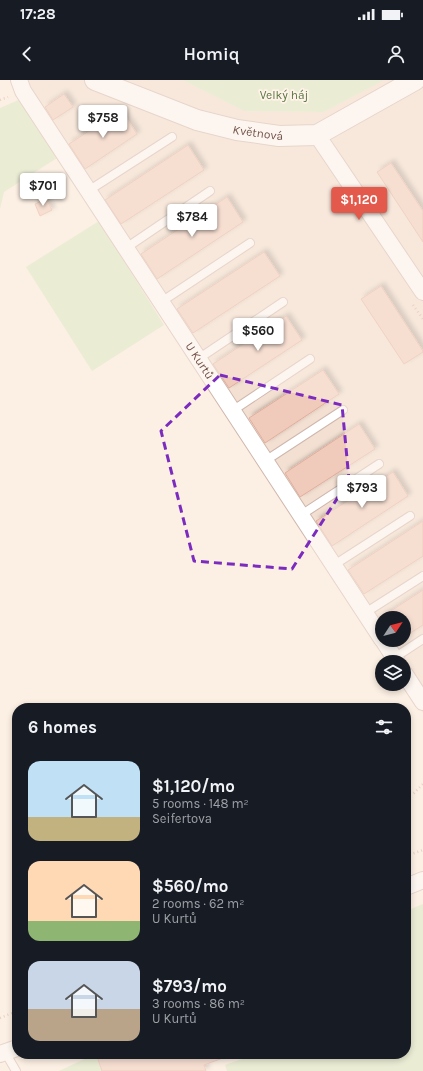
<!DOCTYPE html>
<html lang="en">
<head>
<meta charset="utf-8">
<style>
	:root { --surface:#171b24; --page:#242831; --text:#f1f3f6; --muted:#9ea1a6; --accent:#e3594b }
	body { margin:0; font-family:Karla,sans-serif; background:var(--page); color:var(--text); height:100vh; display:flex; flex-direction:column; font-size:15px; white-space:nowrap }
	* { box-sizing:border-box; margin:0 }
	p { font-size:13px; color:var(--muted) }
	.icon { flex:none; width:22px; height:22px; fill:none; stroke:currentColor; stroke-width:2; stroke-linecap:round; stroke-linejoin:round }
	.map { position:relative; flex:1; overflow:hidden }
	.details { position:absolute; left:12px; top:623px; width:399px; height:356px; display:flex; flex-direction:column; background:var(--surface); border-radius:16px; box-shadow:0 2px 6px #0003 }
	.details>* { flex:none }
	.needle { width:26px; rotate:54deg }
	.fabs { position:absolute; left:375px; top:531px; display:grid; gap:8px }
	.fabs a { display:grid; place-items:center; width:36px; height:36px; border-radius:50%; background:var(--surface); box-shadow:0 2px 6px #0003; font-size:20px }
	.price { position:absolute; translate:-50% -34px; padding:0 9px; border-radius:4px; background:#fff; color:#222; font-size:13px; line-height:26px; filter:drop-shadow(0 1px 2px #0008) }
	.price::after { content:''; position:absolute; left:50%; top:24px; width:12px; height:9px; margin-left:-6px; background:inherit; clip-path:polygon(0 0,100% 0,50% 100%) }
	.price.on { background:var(--accent); color:#fff }
	ul { padding:0; list-style:none }
	li { display:flex; align-items:center; gap:12px; height:100px; padding:0 16px }
	li span { display:grid; place-items:center; flex:none; width:112px; height:80px; border-radius:12px; color:#555 }
	li>.icon { margin-inline-start:auto }
	span .icon { width:48px; height:48px; fill:#fffc; stroke-width:1 }
	li b { font-size:17px }
	h2 { display:flex; justify-content:space-between; align-items:center; height:48px; padding:0 16px; font-size:17px }
	.status { display:flex; justify-content:space-between; align-items:center; height:28px; padding:0 20px; background:var(--surface); direction:ltr }
	.status svg { height:11px; fill:currentColor }
	header { display:flex; justify-content:space-between; align-items:center; height:52px; padding:0 16px; background:var(--surface); font-size:18px; font-weight:600 }
	.map>svg:first-child { display:block }
	.residential { fill:#f3e0d2; fill-rule:evenodd }
	.green { fill:#d7e9c2 }
	.building { fill:#f0cabb; stroke:#e2ae9c; filter:url(#shadow) }
	.lines { fill:none; stroke-linecap:round; stroke-linejoin:round }
	.service-casing { stroke:#cfb7ad; stroke-width:10 }
	.minor-casing { stroke:#cfb7ad; stroke-width:18 }
	.tertiary-casing { stroke:#cfb7ad; stroke-width:22 }
	.path { stroke:#d5ad9f; stroke-width:2.5; stroke-dasharray:1 3; stroke-linecap:butt }
	.service { stroke:#fff; stroke-width:8 }
	.minor { stroke:#fff; stroke-width:16 }
	.tertiary { stroke:#fff; stroke-width:20 }
	.marked { fill:none; stroke:#7b2cbf; stroke-width:3; stroke-dasharray:8 5; stroke-linejoin:round }
	.labels { text-anchor:middle; dominant-baseline:central; stroke-width:3.5; stroke-linejoin:round; paint-order:stroke }
	.park-label { font-size:12px; fill:#597842; stroke:#fff3e9 }
	.street-label { font-size:12px; fill:#73534a; stroke:#fff3e9 }
</style>
</head>
<body>
<div class="status"><b>17:28</b><svg viewBox="0 0 49 12"><path d="M0 12V9h3v3zM5 12V6h3v6zM10 12V3h3v9zM15 12V0h3v12zM26 1h20v11H26zM47 4h2v5h-2z"/></svg></div>
<header><svg class="icon" aria-label="back" viewBox="0 0 24 24"><path d="M15 5l-7 7 7 7"/></svg>Homiq<svg class="icon" aria-label="person" viewBox="0 0 24 24"><circle cx="12" cy="8" r="4"/><path d="M4 21q1-7 8-7t8 7"/></svg></header>
<div class="map">
<svg width="423" height="991" viewBox="0 0 423 991">
	<defs>
		<filter id="shadow"><feDropShadow dx="3.5" dy="-3.5" stdDeviation="2" flood-color="#0004"/></filter>
	</defs>
	<rect width="100%" height="100%" fill="#fcefe3"/>
	<!-- residential -->
	<path class="residential" d="M21,0H182L245,31L324,32L382,0H423V633L404,604V582H390L176,255ZM382,538H404V560H382Z"/>
	<!-- green -->
	<path class="green" d="M182,0H384L324,32L244,31Z
		M21,19L57,78L4,112L0,129V28Z
		M99,141L164,245L92,291L26,187Z
		M423,824V991H227L225,985L256,974H406V831Z
		M95,974L102,991H59Z"/>
	<!-- building -->
	<path class="building" d="M64,14L73,27L53,40L45,27Z
		M121,30L137,54L85,89L69,64Z
		M188,65L204,90L121,144L105,120Z
		M391,83L423,131V162L377,92Z
		M227,117L243,142L157,199L141,174Z
		M46,119L52,130L40,136L35,124Z
		M264,172L280,196L193,253L177,229Z
		M381,206L423,271V272L404,284L361,219Z
		M286,236L302,260L229,308L213,284Z
		M323,290L339,314L265,363L249,338Z
		M359,344L375,369L300,417L285,393Z
		M393,392L408,416L332,466L316,441Z
		M423,441V476L364,514L348,490Z
		M423,510V545L404,557V538H380Z
		M96,974H230L231,975L204,985L206,991H102Z"/>
	<g class="lines">
		<!-- service casing -->
		<g class="service-casing">
			<path id="service" d="M88,111L172,57
				M126,168L210,111
				M161,222L250,163
				M198,279L283,222
				M232,331L310,279
				M265,381L343,330
				M301,435L379,384
				M334,485L410,436
				M365,533L423,496
				M394,578L423,559
				M5,972L16,991"/>
		</g>
		<!-- minor casing -->
		<g class="minor-casing">
			<g id="minor">
				<path id="s1" d="M19,0L23,11L382,559"/>
				<path d="M317,55L423,212"/>
				<path d="M383,560L397,582"/>
				<path d="M404,593L423,622"/>
				<path d="M406,807L423,800"/>
				<path d="M0,974L17,968"/>
			</g>
		</g>
		<!-- tertiary casing -->
		<g class="tertiary-casing">
			<g id="tertiary">
				<path id="s2" d="M95,0L197,40L237,50L279,56L317,55L415,0"/>
			</g>
		</g>
		<!-- path -->
		<path class="path" d="M0,20L8,17
			M413,225L423,239
			M406,716L414,713L423,704
			M406,776L423,770
			M0,938L17,931"/>
		<!-- service -->
		<use href="#service" class="service"/>
		<!-- minor -->
		<use href="#minor" class="minor"/>
		<!-- tertiary -->
		<use href="#tertiary" class="tertiary"/>
	</g>
	<!-- marked area -->
	<path d="M0 0H423V991H0ZM220,295L342,325L349,400L292,489L194,481L161,351Z" fill="#fcefe3" fill-opacity=".55" fill-rule="evenodd"/>
	<path class="marked" d="M220,295L342,325L349,400L292,489L194,481L161,351Z"/>
	<g class="labels">
		<!-- park labels -->
		<g class="park-label">
			<text x="284" y="15">Velký háj</text>
		</g>
		<!-- street labels -->
		<g class="street-label">
			<text stroke="none"><textPath href="#s2" startOffset="172">Květnová</textPath></text>
			<text stroke="none"><textPath href="#s1" startOffset="334">U Kurtů</textPath></text>
		</g>
	</g>
</svg>
<div class="fabs">
<a><svg class="needle" viewBox="-14 -14 28 28"><path d="M0-13l5 13h-10z" fill="#e53935"/><path d="M0 13l5-13h-10z" fill="#9ea1a6"/></svg></a>
<a><svg class="icon" aria-label="layers" viewBox="0 0 24 24"><path d="M12 4l9 5-9 5-9-5zM3 14l9 5 9-5"/></svg></a>
</div>
<b class="price" style="left:103px;top:59px">$758</b>
<b class="price" style="left:43px;top:127px">$701</b>
<b class="price on" style="left:359px;top:141px">$1,120</b>
<b class="price" style="left:192px;top:158px">$784</b>
<b class="price" style="left:258px;top:272px">$560</b>
<b class="price" style="left:362px;top:429px">$793</b>
<section class="details">
<h2>6 homes<svg class="icon" aria-label="filters" viewBox="0 0 24 24"><path d="M4 7h16M4 17h16"/><circle cx="9" cy="7" r="2"/><circle cx="15" cy="17" r="2"/></svg></h2>
<ul>
<li><span style="background:linear-gradient(#bfe0f5 70%,#c2b280 0)"><svg class="icon" aria-label="home" viewBox="0 0 24 24"><path d="M3 11l9-7 9 7M6 9v11h12V9"/></svg></span><div><b>$1,120/mo</b><p>5 rooms · 148 m²</p><p>Seifertova</p></div></li>
<li><span style="background:linear-gradient(#ffd9b3 75%,#8fb573 0)"><svg class="icon" aria-label="home" viewBox="0 0 24 24"><path d="M3 11l9-7 9 7M6 9v11h12V9"/></svg></span><div><b>$560/mo</b><p>2 rooms · 62 m²</p><p>U Kurtů</p></div></li>
<li><span style="background:linear-gradient(#c9d6e8 60%,#b9a48a 0)"><svg class="icon" aria-label="home" viewBox="0 0 24 24"><path d="M3 11l9-7 9 7M6 9v11h12V9"/></svg></span><div><b>$793/mo</b><p>3 rooms · 86 m²</p><p>U Kurtů</p></div></li>
</ul>
</section>
</div>
</body>
</html>
